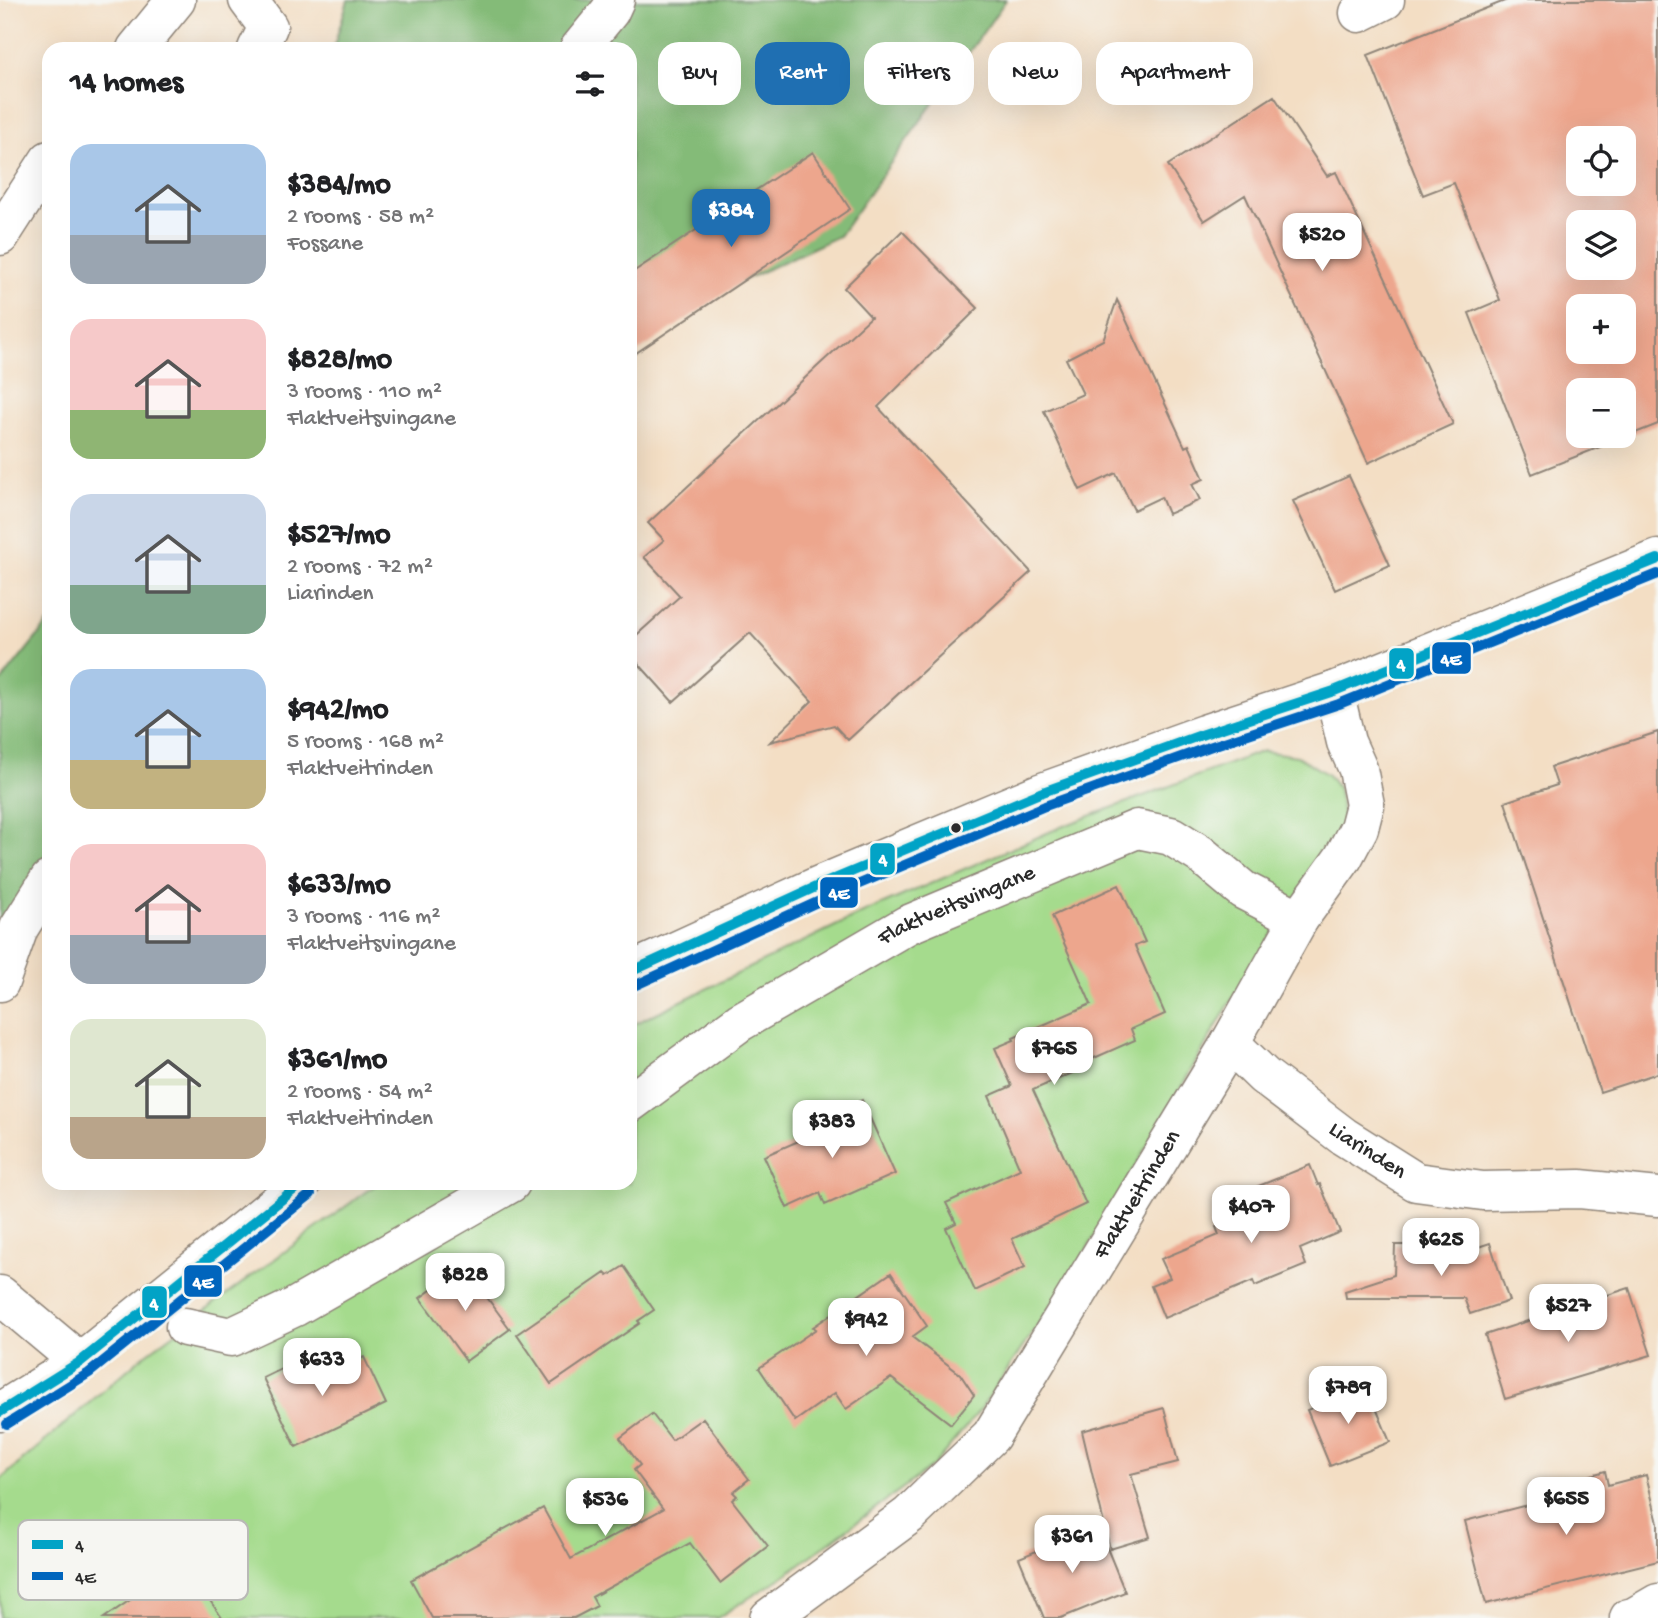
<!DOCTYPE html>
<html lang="en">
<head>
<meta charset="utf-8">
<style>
	:root { --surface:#fff; --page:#f2f2f2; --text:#202124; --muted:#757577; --accent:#1f6fb2 }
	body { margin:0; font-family:"Gochi Hand",sans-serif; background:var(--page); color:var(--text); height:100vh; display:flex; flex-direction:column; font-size:26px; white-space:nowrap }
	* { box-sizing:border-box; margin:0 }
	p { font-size:23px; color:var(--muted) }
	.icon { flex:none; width:38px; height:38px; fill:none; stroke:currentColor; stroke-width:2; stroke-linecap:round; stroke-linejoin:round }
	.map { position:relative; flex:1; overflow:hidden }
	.panel { position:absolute; left:42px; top:42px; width:595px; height:1148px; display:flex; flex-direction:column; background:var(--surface); border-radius:21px; box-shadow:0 7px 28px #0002 }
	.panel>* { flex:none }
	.banner { position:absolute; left:658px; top:42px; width:665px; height:63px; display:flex; gap:14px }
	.buttons { position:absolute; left:1566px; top:126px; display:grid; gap:14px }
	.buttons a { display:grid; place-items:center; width:70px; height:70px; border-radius:14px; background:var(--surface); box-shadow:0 7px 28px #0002; font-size:35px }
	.price { position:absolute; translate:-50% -60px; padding:0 16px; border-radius:14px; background:#fff; color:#222; font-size:23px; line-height:46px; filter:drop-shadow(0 2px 4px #0008) }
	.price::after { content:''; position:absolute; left:50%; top:42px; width:21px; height:16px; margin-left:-10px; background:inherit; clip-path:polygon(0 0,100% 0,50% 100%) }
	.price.active { background:var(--accent); color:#fff }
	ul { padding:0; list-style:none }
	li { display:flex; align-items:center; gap:21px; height:175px; padding:0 28px }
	li span { display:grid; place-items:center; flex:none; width:196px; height:140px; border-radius:21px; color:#555 }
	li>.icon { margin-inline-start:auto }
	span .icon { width:84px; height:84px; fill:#fffc; stroke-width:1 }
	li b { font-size:30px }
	h2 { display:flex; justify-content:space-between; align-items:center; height:84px; padding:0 28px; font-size:30px }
	.pill { padding:0 24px; border-radius:21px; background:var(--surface); box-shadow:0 7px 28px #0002; font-size:24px; line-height:63px }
	.pill.active { background:var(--accent); color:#fff }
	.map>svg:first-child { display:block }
	.green { fill:#a5db8d; stroke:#68835c; stroke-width:2 }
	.forest { fill:#84bb78; stroke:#587352; stroke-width:2 }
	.building { fill:#eda68d; fill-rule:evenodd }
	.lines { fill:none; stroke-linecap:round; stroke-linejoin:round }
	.minor-casing { stroke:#8f8478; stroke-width:41 }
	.major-casing { stroke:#8f8478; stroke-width:41 }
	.minor { stroke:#fff; stroke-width:38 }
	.major { stroke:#fff; stroke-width:38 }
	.bus-1-casing { stroke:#f6f6f2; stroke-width:16 }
	.bus-2-casing { stroke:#f6f6f2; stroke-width:16 }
	.bus-1 { stroke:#02a3c6; stroke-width:10 }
	.bus-2 { stroke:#0065bd; stroke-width:10 }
	.bus-dot { fill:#2b2b2b; stroke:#f6f6f2; stroke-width:2.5 }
	.labels { text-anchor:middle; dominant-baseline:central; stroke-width:5; stroke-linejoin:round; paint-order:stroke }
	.street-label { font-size:23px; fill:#2b2b2b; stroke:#f6f6f2 }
	.key { fill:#f6f6f2; stroke:#b9b9b6; stroke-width:2 }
	.key-label { font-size:19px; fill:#2b2b2b }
	.line-badge { stroke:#f6f6f2; stroke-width:2.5 }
	.badge-label { font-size:19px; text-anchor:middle; font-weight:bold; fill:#fff }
</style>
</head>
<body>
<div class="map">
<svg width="1658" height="1618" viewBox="0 0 1658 1618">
	<rect width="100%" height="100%" fill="#f6f6f2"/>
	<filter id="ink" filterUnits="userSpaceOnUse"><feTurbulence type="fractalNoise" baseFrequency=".0143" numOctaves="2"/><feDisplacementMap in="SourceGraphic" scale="14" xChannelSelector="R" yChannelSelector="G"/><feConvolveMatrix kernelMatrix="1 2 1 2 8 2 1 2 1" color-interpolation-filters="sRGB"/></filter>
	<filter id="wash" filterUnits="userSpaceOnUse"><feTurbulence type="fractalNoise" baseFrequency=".00686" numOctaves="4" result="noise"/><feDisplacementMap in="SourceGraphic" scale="28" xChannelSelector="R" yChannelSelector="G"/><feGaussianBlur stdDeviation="1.57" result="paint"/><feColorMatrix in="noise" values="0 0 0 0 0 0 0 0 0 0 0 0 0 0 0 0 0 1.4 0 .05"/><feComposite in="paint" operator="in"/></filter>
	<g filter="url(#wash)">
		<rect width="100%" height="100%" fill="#f3dec4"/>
		<!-- green -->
		<path class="green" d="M1263,751L1297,756L1328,775L1339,790L1344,826L1249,970L1074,1272L980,1410L934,1465L781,1578L717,1618H0V1480L141,1358L368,1190L379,1183H630V1026L856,916L1061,827Z"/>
		<!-- forest -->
		<path class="forest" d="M348,0H1006L839,236L656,321L630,341V49H333Z
			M49,622V865L0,934V683Z"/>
		<g id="blocks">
			<!-- building -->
			<path class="building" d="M1507,0H1658V424L1532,474L1469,313L1500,300L1454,183L1423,195L1368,55ZM1578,138H1624V184H1578ZM1578,222H1624V268H1578ZM1578,306H1624V352H1578ZM1578,390H1624V436H1578Z
				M1274,96L1327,176L1336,172L1453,424L1368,463L1245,195L1204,221L1168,165Z
				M813,152L850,209L630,357V274Z
				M902,231L978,308L878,407L1031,572L848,740L834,725L770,742L812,701L750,633L673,702L630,654V641L680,596L644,557L664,540L648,523L871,317L844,288Z
				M1117,300L1185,447L1189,445L1204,479L1192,484L1200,500L1168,514L1161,497L1134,510L1116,473L1080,490L1044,411L1083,394L1066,359L1103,340Z
				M1349,476L1390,565L1335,590L1293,501Z
				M1658,732V1073L1600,1092L1505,802L1557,785L1551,767Z
				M1119,885L1145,942L1135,946L1165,1014L1131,1029L1135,1040L1074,1067L1077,1071L1033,1090L1086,1204L1012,1239L1025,1267L975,1291L946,1228L956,1223L946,1203L1020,1169L989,1096L1012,1086L995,1048L1014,1040L1013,1038L1091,1004L1052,916Z
				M862,1100L895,1174L825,1205L820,1193L787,1208L764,1156L833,1126L827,1115Z
				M1310,1165L1318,1185L1320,1184L1340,1232L1300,1249L1306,1265L1255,1286L1253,1281L1164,1318L1151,1286L1170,1278L1161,1259L1219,1235L1216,1227L1265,1207L1256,1187Z
				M1490,1243L1509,1301L1470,1314L1464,1298H1346L1345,1291L1394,1275L1395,1245H1430V1263Z
				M464,1266L510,1329L466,1361L420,1298Z
				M624,1266L654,1310L638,1321L640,1323L551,1384L517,1334L605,1273L608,1276Z
				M891,1273L927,1326L912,1337L960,1374L974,1395L951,1424L891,1378L846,1409L835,1393L795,1421L759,1368L816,1329L813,1327Z
				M1629,1288L1651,1355L1505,1399L1485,1335Z
				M306,1357L317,1379L364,1357L386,1404L296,1447L263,1378Z
				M1367,1386L1390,1442L1330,1466L1307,1410Z
				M1164,1408L1178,1462L1131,1474L1150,1537L1110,1549L1082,1431Z
				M652,1414L672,1440L703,1418L749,1479L733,1492L737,1496L732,1500L768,1546L720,1583L690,1543L592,1597L597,1606L574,1618H432L411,1580L543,1508L571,1559L663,1509L634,1470L640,1465L620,1438Z
				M1605,1471L1608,1485L1646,1475L1658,1523V1561L1486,1604L1465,1521L1547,1500L1544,1489Z
				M1098,1526L1125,1592L1061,1618H1044L1019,1558Z
				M184,1563L222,1618H104Z"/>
		</g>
	</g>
	<g filter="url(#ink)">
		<use href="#blocks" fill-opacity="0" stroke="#8f8478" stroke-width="2"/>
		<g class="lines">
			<!-- minor casing -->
			<g class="minor-casing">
				<g id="minor">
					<path d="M248,0L268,27L257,49"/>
					<path d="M1359,13L1385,0"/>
					<path d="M136,49L176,0"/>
					<path d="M579,49L610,11L615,0"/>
					<path d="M0,236L49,160"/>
					<path d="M0,982L19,928L49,880"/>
					<path id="s1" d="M1230,1043L1264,1076L1343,1136L1416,1182L1483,1191L1580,1189L1658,1197"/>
					<path id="s2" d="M630,1103L740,1022L907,925L1137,829L1171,836L1200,854L1243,890L1299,919"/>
					<path d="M0,1295L80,1362"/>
					<path d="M185,1327L231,1337L295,1307L511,1183"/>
					<path id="s3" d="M769,1618L909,1515L991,1436L1230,1043L1299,919L1343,858L1359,828L1365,805L1358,769L1346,742L1334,691"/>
					<path d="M1629,1618L1634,1617L1658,1603"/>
				</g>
			</g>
			<!-- major casing -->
			<g class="major-casing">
				<path id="major" d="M630,972L820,885L1040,793L1204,734L1334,691L1658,559
					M0,1412L80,1362L302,1183"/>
			</g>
			<!-- minor -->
			<use href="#minor" class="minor"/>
			<!-- major -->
			<use href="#major" class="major"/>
			<!-- bus-1 casing -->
			<g class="bus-1-casing">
				<path id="bus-1" d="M630,972L820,885L1040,793L1204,734L1334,691L1658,559
					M0,1412L80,1362L302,1183"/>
			</g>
			<!-- bus-2 casing -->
			<g class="bus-2-casing">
				<path id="bus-2" d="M636,985L826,898L1045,806L1209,747L1339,704L1658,574
					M7,1424L89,1373L311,1194"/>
			</g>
			<!-- bus-1 -->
			<use href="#bus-1" class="bus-1"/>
			<!-- bus-2 -->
			<use href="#bus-2" class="bus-2"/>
		</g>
	</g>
	<!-- markers -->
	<circle class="bus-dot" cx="956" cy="828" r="6"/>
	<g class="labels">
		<!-- street labels -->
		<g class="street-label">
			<text stroke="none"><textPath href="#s2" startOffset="383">Flaktveitsvingane</textPath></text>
			<text stroke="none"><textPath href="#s1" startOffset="175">Liarinden</textPath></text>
			<text stroke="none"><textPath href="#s3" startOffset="570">Flaktveitrinden</textPath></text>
		</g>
	</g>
	<!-- legend -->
	<rect x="18" y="1520" width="230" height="80" rx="10" class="key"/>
	<rect x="32" y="1540" width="31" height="9" fill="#02a3c6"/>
	<rect x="32" y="1572" width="31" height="8" fill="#0065bd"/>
	<g class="key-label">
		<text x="75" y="1551">4</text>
		<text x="75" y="1583">4E</text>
	</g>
	<g class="line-badge">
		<rect x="1431" y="641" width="41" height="34" rx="7" fill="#0065bd"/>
		<rect x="1388" y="647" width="27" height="33" rx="7" fill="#02a3c6"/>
		<rect x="869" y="842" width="27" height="34" rx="7" fill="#02a3c6"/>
		<rect x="819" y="876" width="40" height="33" rx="7" fill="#0065bd"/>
		<rect x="183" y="1264" width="40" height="34" rx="7" fill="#0065bd"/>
		<rect x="141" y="1285" width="27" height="34" rx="7" fill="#02a3c6"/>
	</g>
	<g class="badge-label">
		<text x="1451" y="665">4E</text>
		<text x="1401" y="670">4</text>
		<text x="883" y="865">4</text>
		<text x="839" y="899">4E</text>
		<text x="203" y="1288">4E</text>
		<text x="154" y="1309">4</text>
	</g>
</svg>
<div class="buttons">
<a><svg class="icon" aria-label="locate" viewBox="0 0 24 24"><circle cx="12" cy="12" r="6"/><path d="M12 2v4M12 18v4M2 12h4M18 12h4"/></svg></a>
<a><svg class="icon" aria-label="layers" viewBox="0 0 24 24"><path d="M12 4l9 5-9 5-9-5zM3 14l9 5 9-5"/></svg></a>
<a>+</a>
<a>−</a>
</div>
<b class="price active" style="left:731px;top:249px">$384</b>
<b class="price" style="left:1322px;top:273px">$520</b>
<b class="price" style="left:1054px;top:1087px">$765</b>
<b class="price" style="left:832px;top:1160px">$383</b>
<b class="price" style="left:1251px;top:1245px">$407</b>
<b class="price" style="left:1441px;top:1278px">$625</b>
<b class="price" style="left:465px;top:1313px">$828</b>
<b class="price" style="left:1568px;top:1344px">$527</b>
<b class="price" style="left:866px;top:1358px">$942</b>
<b class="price" style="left:322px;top:1398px">$633</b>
<b class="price" style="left:1348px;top:1426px">$789</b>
<b class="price" style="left:1566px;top:1537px">$655</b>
<b class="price" style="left:605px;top:1538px">$536</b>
<b class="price" style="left:1072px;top:1575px">$361</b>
<div class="banner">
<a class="pill">Buy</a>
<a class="pill active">Rent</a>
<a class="pill">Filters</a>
<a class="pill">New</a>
<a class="pill">Apartment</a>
</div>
<section class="panel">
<h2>14 homes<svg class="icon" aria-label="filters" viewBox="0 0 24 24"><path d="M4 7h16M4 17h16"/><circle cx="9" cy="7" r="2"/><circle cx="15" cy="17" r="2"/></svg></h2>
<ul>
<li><span style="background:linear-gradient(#a9c7e8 65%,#9aa5b1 0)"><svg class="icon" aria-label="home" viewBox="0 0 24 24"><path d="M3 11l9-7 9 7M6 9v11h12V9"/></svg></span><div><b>$384/mo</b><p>2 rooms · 58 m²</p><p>Fossane</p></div></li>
<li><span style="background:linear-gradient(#f6c9c9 65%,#8fb573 0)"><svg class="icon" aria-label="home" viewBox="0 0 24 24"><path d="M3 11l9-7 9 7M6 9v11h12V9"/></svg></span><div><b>$828/mo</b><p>3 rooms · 110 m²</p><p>Flaktveitsvingane</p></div></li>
<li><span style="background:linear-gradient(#c9d6e8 65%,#7fa58c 0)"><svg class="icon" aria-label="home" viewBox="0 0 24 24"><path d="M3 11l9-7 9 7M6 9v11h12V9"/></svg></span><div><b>$527/mo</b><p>2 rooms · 72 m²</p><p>Liarinden</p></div></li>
<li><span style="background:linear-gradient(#a9c7e8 65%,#c2b280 0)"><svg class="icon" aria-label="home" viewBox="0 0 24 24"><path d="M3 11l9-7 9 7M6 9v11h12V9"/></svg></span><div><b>$942/mo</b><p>5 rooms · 168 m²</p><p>Flaktveitrinden</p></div></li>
<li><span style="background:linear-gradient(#f6c9c9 65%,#9aa5b1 0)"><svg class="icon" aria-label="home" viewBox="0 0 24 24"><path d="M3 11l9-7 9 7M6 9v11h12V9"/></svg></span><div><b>$633/mo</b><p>3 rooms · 116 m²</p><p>Flaktveitsvingane</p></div></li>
<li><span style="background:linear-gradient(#dfe7d0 70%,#b9a48a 0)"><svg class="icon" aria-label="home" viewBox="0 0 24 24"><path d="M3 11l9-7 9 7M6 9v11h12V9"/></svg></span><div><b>$361/mo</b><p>2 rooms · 54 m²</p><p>Flaktveitrinden</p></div></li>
</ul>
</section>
</div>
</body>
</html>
